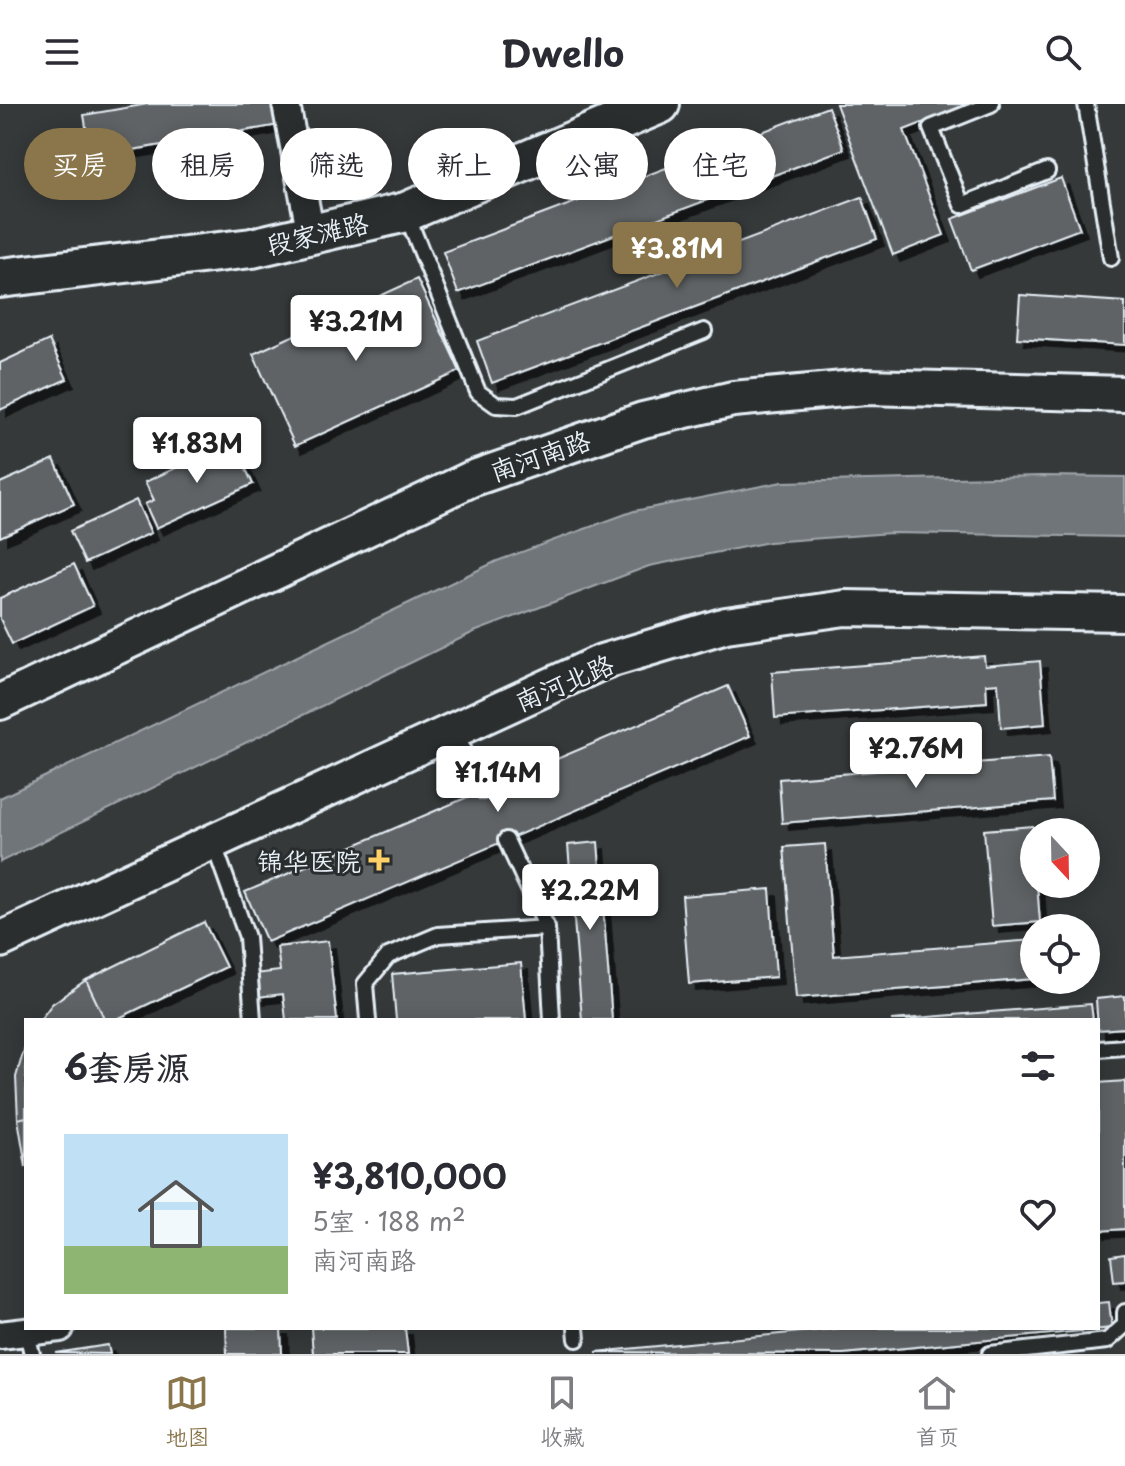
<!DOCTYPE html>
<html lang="zh">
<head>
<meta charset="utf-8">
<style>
	:root { --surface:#fff; --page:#f2f2f3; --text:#2b2b33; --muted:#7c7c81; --line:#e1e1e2; --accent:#8a764a }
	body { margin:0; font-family:"Playpen Sans","LXGW WenKai TC",sans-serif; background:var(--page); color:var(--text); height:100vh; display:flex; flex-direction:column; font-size:30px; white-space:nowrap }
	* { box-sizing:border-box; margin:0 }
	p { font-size:26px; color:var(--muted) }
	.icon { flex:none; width:44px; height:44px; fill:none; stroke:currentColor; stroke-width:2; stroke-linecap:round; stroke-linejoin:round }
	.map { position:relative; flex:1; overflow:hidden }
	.sheet { position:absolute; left:24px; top:914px; width:1076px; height:312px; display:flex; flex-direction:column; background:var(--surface); border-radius:0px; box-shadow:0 4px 20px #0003 }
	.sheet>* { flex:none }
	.hud { position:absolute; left:24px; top:24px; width:1078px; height:72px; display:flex; gap:16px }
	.needle { width:52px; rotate:158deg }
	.fabs { position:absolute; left:1020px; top:714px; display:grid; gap:16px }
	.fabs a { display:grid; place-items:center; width:80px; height:80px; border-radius:50%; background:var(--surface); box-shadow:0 4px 20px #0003; font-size:40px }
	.price { position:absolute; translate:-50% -68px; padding:0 18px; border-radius:8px; background:#fff; color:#222; font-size:26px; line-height:52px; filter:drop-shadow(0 2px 4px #0008) }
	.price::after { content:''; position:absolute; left:50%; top:48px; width:24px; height:18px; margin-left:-12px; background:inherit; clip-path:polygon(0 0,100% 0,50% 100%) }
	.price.current { background:var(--accent); color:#fff }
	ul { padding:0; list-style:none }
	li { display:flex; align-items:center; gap:24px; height:200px; padding:0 40px }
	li+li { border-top:2px solid var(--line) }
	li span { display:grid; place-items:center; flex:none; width:224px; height:160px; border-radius:0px; color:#555 }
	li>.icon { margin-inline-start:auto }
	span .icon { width:96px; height:96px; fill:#fffc; stroke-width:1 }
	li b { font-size:34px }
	h2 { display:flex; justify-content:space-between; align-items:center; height:96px; padding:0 40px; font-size:34px }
	.chip { padding:0 28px; border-radius:36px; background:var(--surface); box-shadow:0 4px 20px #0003; font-size:28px; line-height:72px }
	.chip.current { background:var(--accent); color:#fff }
	header { display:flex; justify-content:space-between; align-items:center; height:104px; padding:0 40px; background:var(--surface); font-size:36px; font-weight:700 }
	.tabs { display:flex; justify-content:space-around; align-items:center; height:112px; border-top:2px solid var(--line); background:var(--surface); font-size:22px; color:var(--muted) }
	.tabs a { display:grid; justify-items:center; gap:4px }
	.tabs .current { color:var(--accent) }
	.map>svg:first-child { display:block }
	.water { fill:#707579; stroke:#a0a7ac; stroke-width:2 }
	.building { fill:#5f6365; stroke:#e8f1f8; stroke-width:2; filter:url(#shadow) }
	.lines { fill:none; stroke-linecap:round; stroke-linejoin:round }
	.service-casing { stroke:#e8f1f8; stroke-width:20 }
	.minor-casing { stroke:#e8f1f8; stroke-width:32 }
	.tertiary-casing { stroke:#e8f1f8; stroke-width:40 }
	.secondary-casing { stroke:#e8f1f8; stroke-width:44 }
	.service { stroke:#2a2d2e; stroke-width:14 }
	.minor { stroke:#2a2d2e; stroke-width:26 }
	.tertiary { stroke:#2a2d2e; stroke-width:34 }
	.secondary { stroke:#2a2d2e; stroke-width:38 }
	.poi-dot { fill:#ffd166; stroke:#2a2d2e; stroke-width:3 }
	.labels { text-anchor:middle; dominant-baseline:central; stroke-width:6; stroke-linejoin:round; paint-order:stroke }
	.street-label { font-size:26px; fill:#e8f1f8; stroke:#2a2d2e }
	.poi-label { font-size:26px; fill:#e8f1f8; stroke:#2a2d2e; text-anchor:end }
</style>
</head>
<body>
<header><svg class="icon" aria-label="menu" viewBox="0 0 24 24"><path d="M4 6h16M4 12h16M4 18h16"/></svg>Dwello<svg class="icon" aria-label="search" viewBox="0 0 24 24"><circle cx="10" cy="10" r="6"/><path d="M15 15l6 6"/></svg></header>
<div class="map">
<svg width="1125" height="1250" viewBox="0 0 1125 1250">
	<defs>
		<filter id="shadow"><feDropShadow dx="7" dy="7" stdDeviation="0" flood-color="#0009"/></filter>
	</defs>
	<rect width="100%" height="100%" fill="#35393a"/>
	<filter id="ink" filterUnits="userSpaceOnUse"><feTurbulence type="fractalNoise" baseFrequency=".0125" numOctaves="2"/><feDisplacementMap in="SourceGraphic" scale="16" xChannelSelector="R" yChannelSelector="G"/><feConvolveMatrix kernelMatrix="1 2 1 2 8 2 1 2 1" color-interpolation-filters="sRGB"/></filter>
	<g filter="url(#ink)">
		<!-- water -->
		<path class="water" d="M1042,372L1125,373V433L891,429L769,438L649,462L474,528L0,758V694L497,457L634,407L782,378Z"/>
		<!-- building -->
		<path class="building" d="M148,0H276L279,21L91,53L84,11Z
			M836,0H971L904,26L944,131L893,151Z
			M828,3L844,45L458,189L443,148Z
			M1061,74L1080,125L971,166L952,115Z
			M862,93L877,135L492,279L477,237Z
			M417,175L460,267L295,342L253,250Z
			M1020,191L1125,198V241L1017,234Z
			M49,236L67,275L0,306V259Z
			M233,338L253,380L156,424L145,400L154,396L145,378Z
			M54,355L74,400L0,433V379Z
			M136,396L151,429L85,459L70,427Z
			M74,460L93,502L12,540L0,515V494Z
			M984,552L985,562L1040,557L1045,620L1001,624L998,579L986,580L987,598L775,614L772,568Z
			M728,582L750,632L267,838L245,788Z
			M1049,653L1053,697L782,719L779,675Z
			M1033,722L1034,780H1037L1040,818L992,822L984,726Z
			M598,738L612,916H582L568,741Z
			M825,740L834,852L1034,836V875L796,894L784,743Z
			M770,785L776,873L689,880L682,792Z
			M204,818L226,863L115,916H105L86,876Z
			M328,837L337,916H286L283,890L257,893L255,870L280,867L277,843Z
			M521,859L526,916H396L392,870Z
			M86,876L105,916H40L52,900Z
			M1125,892V924L1098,926L1096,895Z
			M1091,900L1093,916H891Z
			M26,939V1013L18,1015L16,973Z
			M1125,977V1125L1098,1127V979Z
			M26,1013V1063L18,1015Z
			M1125,1150V1177L1114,1178L1111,1152Z
			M1109,1198L1112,1224L843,1250L596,1248L841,1224H1098V1199Z
			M226,1224H281L282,1250H227Z
			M311,1224H405L408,1250H313Z
			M108,1241L110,1250L56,1249Z"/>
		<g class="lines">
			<!-- service casing -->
			<g class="service-casing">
				<path id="service" d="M991,0L931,24L962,101L1047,67
					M1086,0L1111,154
					M406,109L478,288L496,301L517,302L704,227
					M454,626L483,687
					M506,736L547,824L552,916
					M213,738L247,833L253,916
					M368,916L365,880L388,852L438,831L547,824
					M1098,945L1125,943
					M576,1224L577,1235
					M27,1229L32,1250
					M990,1250L1107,1237L1125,1221V1208"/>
			</g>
			<!-- minor casing -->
			<g class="minor-casing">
				<path id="minor" d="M286,0L311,131
					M0,1231L60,1224"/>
			</g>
			<!-- tertiary casing -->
			<g class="tertiary-casing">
				<path id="tertiary" d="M0,598L471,375L643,316L733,295L866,283L1125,290
					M0,836L602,558L726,521L845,504L1125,509"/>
			</g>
			<!-- secondary casing -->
			<g class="secondary-casing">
				<path id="secondary" d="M0,174L252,144L406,108L660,0"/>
			</g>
			<!-- service -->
			<use href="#service" class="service"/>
			<!-- minor -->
			<use href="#minor" class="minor"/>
			<!-- tertiary -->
			<use href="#tertiary" class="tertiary"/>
			<!-- secondary -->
			<use href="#secondary" class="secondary"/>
		</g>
	</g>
	<!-- markers -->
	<path class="poi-dot" d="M375 744h8v8h8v8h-8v8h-8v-8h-8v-8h8z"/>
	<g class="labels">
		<!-- street labels -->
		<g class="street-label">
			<text transform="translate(317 129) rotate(-13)">段家滩路</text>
			<text transform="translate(540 351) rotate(-19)">南河南路</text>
			<text transform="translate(564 578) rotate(-23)">南河北路</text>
		</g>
		<!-- poi labels -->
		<g class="poi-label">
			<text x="361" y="756">锦华医院</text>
		</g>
	</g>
</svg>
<div class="fabs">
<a><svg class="needle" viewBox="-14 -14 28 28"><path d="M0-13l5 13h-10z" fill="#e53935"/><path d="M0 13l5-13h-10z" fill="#7c7c81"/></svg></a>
<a><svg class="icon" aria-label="locate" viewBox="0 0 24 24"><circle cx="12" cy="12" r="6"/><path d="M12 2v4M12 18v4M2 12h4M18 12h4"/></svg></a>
</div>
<b class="price current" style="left:677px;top:186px">¥3.81M</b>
<b class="price" style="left:356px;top:259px">¥3.21M</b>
<b class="price" style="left:197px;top:381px">¥1.83M</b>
<b class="price" style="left:916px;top:686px">¥2.76M</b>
<b class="price" style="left:498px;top:710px">¥1.14M</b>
<b class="price" style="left:590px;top:828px">¥2.22M</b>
<div class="hud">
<a class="chip current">买房</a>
<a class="chip">租房</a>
<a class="chip">筛选</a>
<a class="chip">新上</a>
<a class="chip">公寓</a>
<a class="chip">住宅</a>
</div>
<section class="sheet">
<h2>6套房源<svg class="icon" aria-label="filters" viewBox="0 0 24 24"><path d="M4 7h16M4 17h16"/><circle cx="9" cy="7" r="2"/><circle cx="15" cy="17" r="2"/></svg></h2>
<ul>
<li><span style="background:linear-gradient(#bfe0f5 70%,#8fb573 0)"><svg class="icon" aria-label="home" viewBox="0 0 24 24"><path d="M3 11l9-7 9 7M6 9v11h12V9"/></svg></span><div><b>¥3,810,000</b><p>5室 · 188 m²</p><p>南河南路</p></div><svg class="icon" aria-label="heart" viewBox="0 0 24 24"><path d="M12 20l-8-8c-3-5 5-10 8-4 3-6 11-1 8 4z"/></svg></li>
</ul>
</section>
</div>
<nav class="tabs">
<a class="current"><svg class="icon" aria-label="map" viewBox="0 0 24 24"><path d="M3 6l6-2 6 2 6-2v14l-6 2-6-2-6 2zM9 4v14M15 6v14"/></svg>地图</a>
<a><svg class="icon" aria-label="saved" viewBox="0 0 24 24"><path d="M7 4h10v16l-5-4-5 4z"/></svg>收藏</a>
<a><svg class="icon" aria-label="home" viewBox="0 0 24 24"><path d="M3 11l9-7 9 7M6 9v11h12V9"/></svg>首页</a>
</nav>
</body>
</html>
